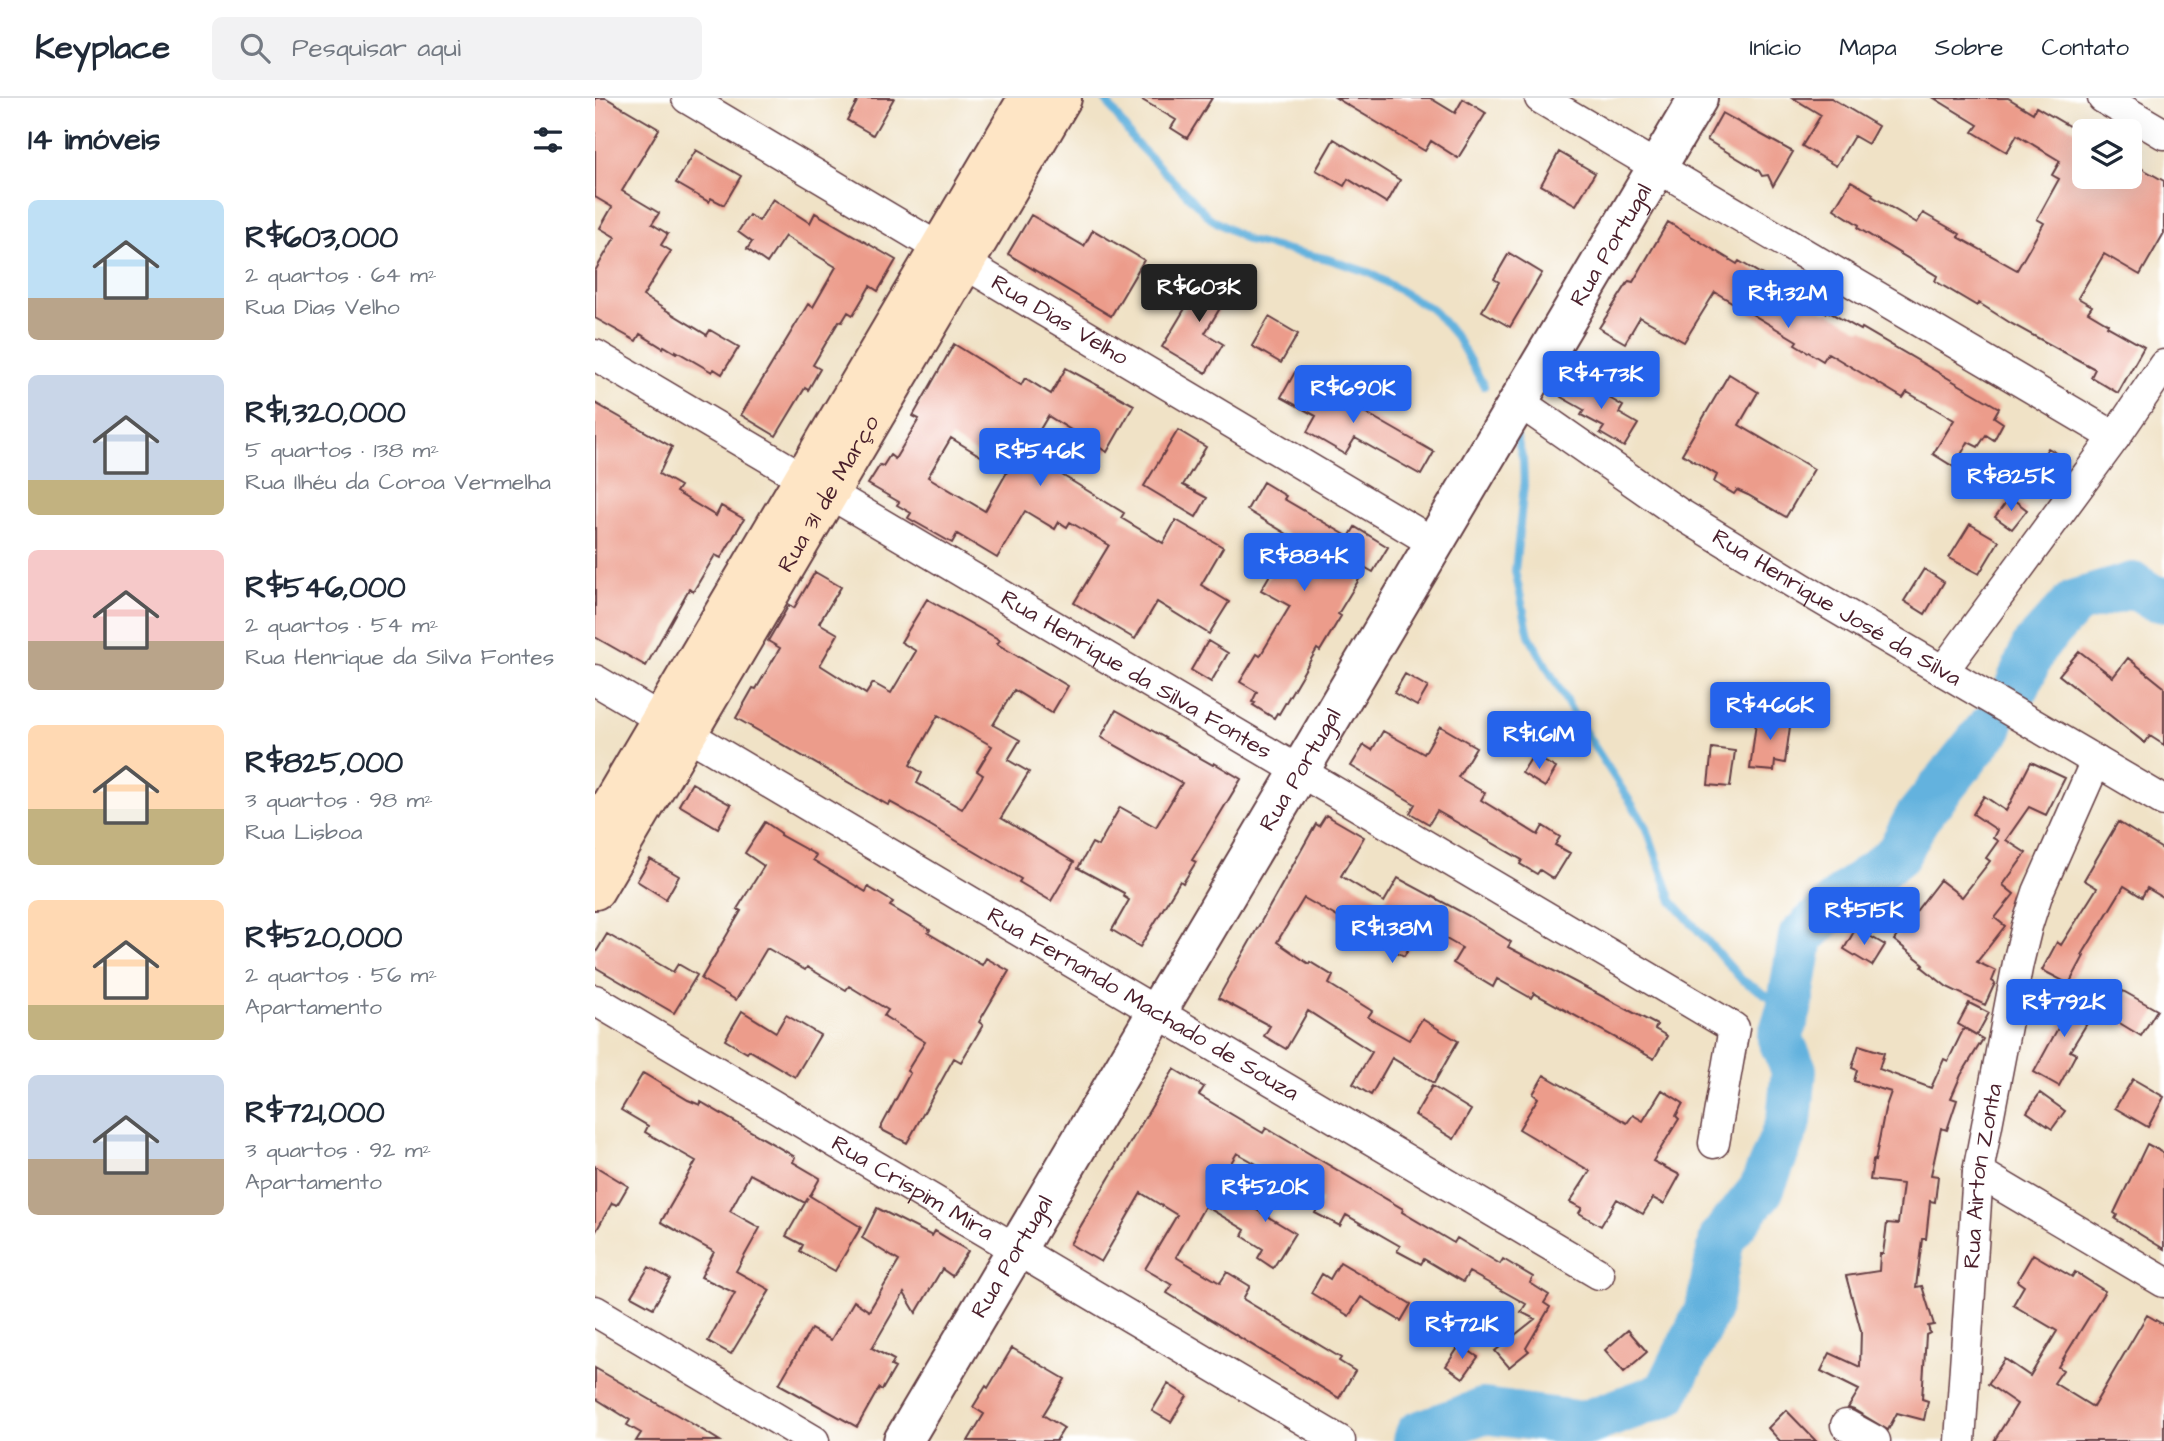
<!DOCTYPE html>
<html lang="pt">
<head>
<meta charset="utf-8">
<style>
	:root { --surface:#fff; --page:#f2f2f3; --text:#1f2937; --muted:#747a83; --line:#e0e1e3; --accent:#2563eb }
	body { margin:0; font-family:"Architects Daughter",sans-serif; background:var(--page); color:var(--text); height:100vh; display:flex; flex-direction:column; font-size:26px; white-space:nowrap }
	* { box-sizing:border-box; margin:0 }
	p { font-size:23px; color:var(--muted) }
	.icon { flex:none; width:38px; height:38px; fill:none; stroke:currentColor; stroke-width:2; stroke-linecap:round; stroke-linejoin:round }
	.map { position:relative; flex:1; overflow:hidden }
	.drawer { display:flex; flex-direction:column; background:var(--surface); width:595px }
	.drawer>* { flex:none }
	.controls { position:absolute; left:1477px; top:21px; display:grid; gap:14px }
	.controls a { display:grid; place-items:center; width:70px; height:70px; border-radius:10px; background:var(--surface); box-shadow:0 7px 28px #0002; font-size:35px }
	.price { position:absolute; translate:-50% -60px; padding:0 16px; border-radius:7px; background:var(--accent); color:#fff; font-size:23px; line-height:46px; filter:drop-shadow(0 2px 4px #0008) }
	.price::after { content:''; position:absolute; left:50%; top:42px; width:21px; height:16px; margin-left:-10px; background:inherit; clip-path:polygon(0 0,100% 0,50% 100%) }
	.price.current { background:#222; color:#fff }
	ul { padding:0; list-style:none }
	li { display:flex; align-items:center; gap:21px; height:175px; padding:0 28px }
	li span { display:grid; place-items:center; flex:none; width:196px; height:140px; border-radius:10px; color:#555 }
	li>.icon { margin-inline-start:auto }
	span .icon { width:84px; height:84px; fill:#fffc; stroke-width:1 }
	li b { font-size:30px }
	h2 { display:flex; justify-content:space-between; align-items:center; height:84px; padding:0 28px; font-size:30px }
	header { display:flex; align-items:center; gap:42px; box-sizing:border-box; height:98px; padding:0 35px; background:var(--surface); border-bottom:2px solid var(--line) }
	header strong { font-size:33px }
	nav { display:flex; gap:38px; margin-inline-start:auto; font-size:24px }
	.search { width:490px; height:63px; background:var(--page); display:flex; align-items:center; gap:18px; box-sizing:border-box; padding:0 24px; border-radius:10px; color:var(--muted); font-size:26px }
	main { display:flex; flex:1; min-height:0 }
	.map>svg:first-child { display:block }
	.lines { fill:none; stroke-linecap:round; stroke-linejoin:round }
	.stream { stroke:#64b2de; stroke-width:8 }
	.river { stroke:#64b2de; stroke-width:46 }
	.building { fill:#ec9c8b; fill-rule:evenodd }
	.minor-casing { stroke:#633c42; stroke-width:33 }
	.tertiary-casing { stroke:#633c42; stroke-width:42 }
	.secondary-casing { stroke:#633c42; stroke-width:42 }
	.minor { stroke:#fff; stroke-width:30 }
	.tertiary { stroke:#fff; stroke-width:38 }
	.secondary { stroke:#fee5c5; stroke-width:38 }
	.labels { text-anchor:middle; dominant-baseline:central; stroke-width:5; stroke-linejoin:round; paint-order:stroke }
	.street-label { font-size:23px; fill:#4a1f2b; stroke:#fff }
</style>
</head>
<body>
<header>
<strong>Keyplace</strong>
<div class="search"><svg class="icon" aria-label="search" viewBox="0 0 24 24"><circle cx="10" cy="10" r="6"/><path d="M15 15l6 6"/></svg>Pesquisar aqui</div>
<nav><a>Início</a><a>Mapa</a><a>Sobre</a><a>Contato</a></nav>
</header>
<main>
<section class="drawer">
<h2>14 imóveis<svg class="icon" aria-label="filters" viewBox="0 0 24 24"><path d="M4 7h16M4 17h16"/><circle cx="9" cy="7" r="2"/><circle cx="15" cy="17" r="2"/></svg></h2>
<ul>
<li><span style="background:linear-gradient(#bfe0f5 70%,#b9a48a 0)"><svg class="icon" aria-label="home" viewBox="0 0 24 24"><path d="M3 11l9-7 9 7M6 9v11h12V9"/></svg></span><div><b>R$603,000</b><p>2 quartos · 64 m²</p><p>Rua Dias Velho</p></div></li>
<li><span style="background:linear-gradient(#c9d6e8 75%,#c2b280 0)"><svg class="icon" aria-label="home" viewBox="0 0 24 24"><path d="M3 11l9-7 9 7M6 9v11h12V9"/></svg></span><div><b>R$1,320,000</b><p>5 quartos · 138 m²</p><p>Rua Ilhéu da Coroa Vermelha</p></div></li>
<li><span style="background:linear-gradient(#f6c9c9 65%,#b9a48a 0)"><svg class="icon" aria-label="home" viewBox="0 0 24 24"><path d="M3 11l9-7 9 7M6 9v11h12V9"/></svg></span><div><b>R$546,000</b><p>2 quartos · 54 m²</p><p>Rua Henrique da Silva Fontes</p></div></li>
<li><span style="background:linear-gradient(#ffd9b3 60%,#c2b280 0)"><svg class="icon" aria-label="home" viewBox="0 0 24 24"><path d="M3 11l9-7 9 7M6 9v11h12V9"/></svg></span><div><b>R$825,000</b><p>3 quartos · 98 m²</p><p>Rua Lisboa</p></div></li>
<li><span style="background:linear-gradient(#ffd9b3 75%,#c2b280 0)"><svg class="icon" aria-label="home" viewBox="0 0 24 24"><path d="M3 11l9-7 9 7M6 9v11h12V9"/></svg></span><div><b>R$520,000</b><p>2 quartos · 56 m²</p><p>Apartamento</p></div></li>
<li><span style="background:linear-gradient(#c9d6e8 60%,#b9a48a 0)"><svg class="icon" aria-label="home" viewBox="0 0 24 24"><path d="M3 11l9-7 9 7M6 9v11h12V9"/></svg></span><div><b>R$721,000</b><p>3 quartos · 92 m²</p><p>Apartamento</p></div></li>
</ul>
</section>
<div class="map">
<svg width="1569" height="1343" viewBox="0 0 1569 1343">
	<rect width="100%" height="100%" fill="#fff"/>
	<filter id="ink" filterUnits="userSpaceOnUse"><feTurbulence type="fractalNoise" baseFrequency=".0143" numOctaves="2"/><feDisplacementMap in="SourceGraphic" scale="14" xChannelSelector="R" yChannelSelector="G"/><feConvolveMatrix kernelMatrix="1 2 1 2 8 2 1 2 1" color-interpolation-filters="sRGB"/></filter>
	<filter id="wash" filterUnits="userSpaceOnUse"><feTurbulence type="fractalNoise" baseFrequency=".00686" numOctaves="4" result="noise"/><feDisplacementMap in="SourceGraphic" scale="28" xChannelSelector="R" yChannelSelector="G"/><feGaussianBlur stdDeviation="1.57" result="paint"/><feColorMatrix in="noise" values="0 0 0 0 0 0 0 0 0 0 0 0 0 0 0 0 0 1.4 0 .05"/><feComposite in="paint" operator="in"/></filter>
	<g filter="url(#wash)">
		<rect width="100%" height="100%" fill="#f0e2c6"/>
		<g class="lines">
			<!-- stream -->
			<path class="stream" d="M509,0L539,43L615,120L653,143L733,161L775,175L838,212L862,240L889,288
				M921,337L928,362L929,387L920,473L934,537L979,617L1051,728L1077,803L1147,882L1194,911"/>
			<!-- river -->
			<path class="river" d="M1423,587L1439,549L1480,504L1538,487L1557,499L1569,502
				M821,1343L823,1336L888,1313L988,1326L1071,1296L1113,1211L1127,1140L1166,1092L1194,1023L1199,972L1185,940L1194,911L1206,839L1249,798L1303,756L1322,720L1396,628"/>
		</g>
		<g id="blocks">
			<!-- building -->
			<path class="building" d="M0,0H11L64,31L27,93L64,115L57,126L73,136L66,147L76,153L48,198L112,237L115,232L144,249L127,276L119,271L117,274L81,253V255L69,248L68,250L45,236L41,243L0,220V173L20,139L5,130L17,109L0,99Z
				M264,0H299L278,37L252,22Z
				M544,0H617L592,40L576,30L581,22Z
				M741,0H835L860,15L868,1L891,15L863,60L836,43L830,53Z
				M1198,0H1236L1283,28L1273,46L1259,38L1241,68L1207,48L1226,17Z
				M1339,0H1413L1438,15L1441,9L1489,37V79H1535V64L1569,83V135L1545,177L1509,156L1483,200L1497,208L1493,214L1513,226L1512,228L1549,249L1523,295L1496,279L1500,271L1417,226L1384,205L1382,208L1340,183L1342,178L1263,130L1264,127L1239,111L1256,83L1278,96L1277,98L1322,125L1328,115L1365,136L1363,139L1422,172L1449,125L1442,121L1464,81L1457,77L1465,63L1422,37L1412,54L1378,34L1383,27Z
				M1127,15L1198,54L1178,88L1173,77L1167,78L1164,73L1112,42Z
				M739,41L805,82L792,105L753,81L749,88L721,72Z
				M101,52L146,78L129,107L116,100L114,104L81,85Z
				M964,54L1000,75L981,107L946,87Z
				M178,101L215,125L220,115L301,162L283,193L275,188L258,217L253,214L247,224L244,223L218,267L225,271L213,292L210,290L181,338L146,317L213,206L218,209L241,169L190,138L172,165L152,151L157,144L143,134L154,117L164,123Z
				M436,117L489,148L498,132L549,162L516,218L413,156Z
				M1073,124L1142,166L1144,163L1231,215L1232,213L1266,232L1267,230L1404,310L1399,319L1408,325L1399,342L1391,337L1383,349L1373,344L1359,369L1338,356L1359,322L1312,294L1308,300L1233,255L1228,263L1200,246L1202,243L1120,194L1089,244L1045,219L1030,245L1004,230L1034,183L1038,184Z
				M914,155L947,175L915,229L887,213L904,184L899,181Z
				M613,172L639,187L610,235L628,246L611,275L567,249Z
				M674,219L703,236L686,265L657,248Z
				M359,246L426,287L430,280L456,296L471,270L539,307L512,354L453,318L431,355L529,415L526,420L568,445L581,422L628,449L606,487L634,504L614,536L562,504L540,541L479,505L514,447L475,424L472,429L464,424L460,431L430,413L402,460L362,436L357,445L313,420L316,415L302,407L304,404L273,386L285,367L288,368L295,357L300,361L324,321L318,318ZM356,340L412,374L390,413L333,379Z
				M700,274L839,354L826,377L760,340L750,356L712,334L721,318L686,299Z
				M1134,276L1163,294L1144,327L1219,371L1191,419L1153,397L1142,392L1139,396L1119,384L1122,377L1087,356Z
				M978,279L1028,308L1024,315L1043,326L1029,349L1005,335L1009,329L986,317L989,312L966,299Z
				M0,305L77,349L64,376L85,388L81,394L121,418L126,408L149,421L126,460L120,457L98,494L94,491L51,568L0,539Z
				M583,332L611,349L588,387L612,400L601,419L549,388Z
				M1453,350L1474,362L1463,380L1442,368Z
				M668,384L691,398L689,401L754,439L760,429L793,449L778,474L771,470L743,516L746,518L725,553L722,551L684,616L682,615L679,620L658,607L660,605L657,604L662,594L645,584L662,556L665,558L695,508L666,492L697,439L652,412Z
				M1415,399L1432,412L1417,431L1400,419Z
				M1375,426L1404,443L1384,476L1354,460Z
				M1329,471L1349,484L1330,516L1309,503Z
				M220,474L246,489L224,525L243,536L225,567L271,596L278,585L296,595L321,553L306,544L332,501L405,542L402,546L473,588L457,615L419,592L398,627L425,642L413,662L434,674L406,720L479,764L456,803L424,784L426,781L306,710L295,704L293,707L141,620L158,590L161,591L185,550L173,543L194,507L199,510ZM343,617L397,648L382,673L388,677L367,711L322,685L327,675L315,667Z
				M613,543L633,555L616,584L596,572Z
				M1484,553L1518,579L1533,560L1569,589V647L1555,638L1550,645L1464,577Z
				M810,576L833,589L822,608L799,595Z
				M521,612L618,667L619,665L646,681L597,762L601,764L588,785L585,783L545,849L517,832L534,802L528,798L529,795L483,770L497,745L503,748L525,709L561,729L587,685L506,639Z
				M1162,617L1196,621L1190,665L1180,663L1179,673L1155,671Z
				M845,628L881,649L863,679L890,695L886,702L943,737L948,728L965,739L960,747L975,755L959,781L945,772L942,776L925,766L927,762L842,713L834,726L815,715L820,706L756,668L769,647L777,652L788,633L829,656Z
				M1117,650L1140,653L1135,689L1113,687Z
				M938,657L961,670L950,689L927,675Z
				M1436,664L1470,680L1451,717L1434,709L1411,742L1431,755L1408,787L1419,796L1400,820L1410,828L1382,864L1401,873L1397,883L1400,885L1390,907L1352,889L1327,869L1329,866L1299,842L1345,782L1367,799L1395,763L1391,760L1403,743L1398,740L1402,732L1378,716L1389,698L1411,713Z
				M97,685L136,707L123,730L84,707Z
				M731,717L769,739L746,778L789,804L803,780L874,818L916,844L913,849L1062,927L1060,931L1072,938L1059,961L939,895L936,900L902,881L898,889L858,865L867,850L828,828L809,858L768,835L760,836L748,829L751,824L709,800L682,844L714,866L715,864L738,878L734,886L777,913L773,919L814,942L827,921L863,943L839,985L797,960L776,997L758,986L777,954L713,913L691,951L669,938L675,928L623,900L721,726L724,728Z
				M170,724L186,735L185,737L221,757L218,762L271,794L273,789L298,804L295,808L335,832L333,835L387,867L391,860L414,873L384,924L388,927L366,964L359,960L312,1045L285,1031L315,975L312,973L330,944L289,918L293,912L254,888L251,892L212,869L210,872L172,850L141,902L106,881L146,813L142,811L169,768L150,755Z
				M1523,724L1569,752V800L1552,790L1547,799L1529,788L1487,857L1489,858L1474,886L1447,872L1462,844L1466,847L1502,790L1489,782Z
				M55,761L84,778L71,801L42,783Z
				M1261,830L1290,847L1277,868L1249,851Z
				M12,836L78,874L83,866L102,877L79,915L0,869V856Z
				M1528,893L1562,912L1546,938L1513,918Z
				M1467,894L1499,914L1475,953L1481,956L1464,988L1439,974L1468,921L1455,914Z
				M1374,905L1394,915L1382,937L1363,926Z
				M147,913L181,934L191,917L225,937L200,979L154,952L152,955L130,942Z
				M1369,930L1388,941L1366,977L1356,1000L1362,1002L1352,1032L1346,1030L1336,1077L1343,1078L1340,1104L1335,1103L1331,1141H1327L1321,1189L1327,1188L1339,1227L1333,1228L1335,1235L1331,1237L1327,1301L1333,1303L1329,1322L1302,1315L1293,1332L1259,1312L1253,1310L1264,1292L1226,1273L1235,1255L1265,1269L1266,1233L1251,1178L1284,1173L1285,1156H1288L1292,1125L1303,1126L1308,1086L1275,1082L1278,1062L1280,1063L1290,1011L1296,994L1259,983L1262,972L1257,970L1264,947L1289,955L1284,971L1336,990L1349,961L1353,963Z
				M579,971L609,989L604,997L668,1035L671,1030L808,1111L807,1114L859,1145L862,1140L905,1166L908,1161L938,1179L935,1185L954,1197L949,1205L955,1209L931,1250L934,1253L914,1269L900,1253L940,1221L926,1214L931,1206L874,1174L868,1184L829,1161L826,1166L802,1153L805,1148L751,1117L745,1128L720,1115L727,1103L642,1055L622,1088L700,1135L678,1170L663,1160L668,1151L647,1138L650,1132L610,1108L581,1159L625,1185L632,1174L655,1188L648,1201L746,1260L744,1263L760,1273L744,1300L572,1195L577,1187L550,1171L582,1117L546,1095L506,1164L475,1146Z
				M48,975L93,1002L105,1007L106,1004L200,1059L198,1064L225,1080L215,1098L266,1129L240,1173L205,1153L208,1147L191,1138L213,1100L210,1105L155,1076L135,1113L165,1130L141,1173L175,1192L136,1256L113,1243L140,1195L106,1179L119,1154L66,1124L101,1063L50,1034L53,1028L26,1012Z
				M949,977L1032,1025L1038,1017L1048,1023L1067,992L1088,1005L1081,1018L1084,1021L1058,1063L1085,1077L1069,1106L1058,1100L1048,1116L1022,1101L1006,1128L984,1115L987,1110L975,1104L995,1073L924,1031L943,1000L938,996Z
				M1538,981L1569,999L1553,1029L1520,1010Z
				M837,988L876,1012L859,1041L820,1017Z
				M1445,995L1470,1013L1457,1031L1432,1014Z
				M1552,1046L1569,1055V1151L1520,1121L1522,1117L1519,1115Z
				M0,1068L33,1088L22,1107L17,1105L0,1135Z
				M282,1110L337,1138L340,1133L373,1153L357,1178L347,1171L321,1215L309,1195L277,1250L299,1262L296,1268L300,1270L287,1292L284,1290L262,1329L184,1286L216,1231L236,1242L259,1203L274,1213L304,1163L267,1140Z
				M1438,1156L1477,1179L1480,1174L1510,1193L1463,1269L1468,1272L1459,1285L1498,1309L1552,1217L1569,1227V1343H1399L1422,1306L1393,1286L1410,1261L1435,1278L1462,1233L1418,1207L1429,1188L1422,1183Z
				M745,1164L816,1206L806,1223L766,1199L754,1218L716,1195L727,1176L735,1181Z
				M54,1169L75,1181L58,1210L36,1198Z
				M1033,1232L1052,1254L1029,1274L1010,1252Z
				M865,1247L883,1259L868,1280L851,1268Z
				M417,1250L470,1281L448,1317L469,1330L461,1343H373L389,1316L378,1309L391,1288L393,1290Z
				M0,1270L91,1322L125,1343H41L46,1335L32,1327L35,1322L0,1300Z
				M573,1286L592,1298L576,1324L557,1313Z
				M1191,1312L1221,1343H1185L1173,1330Z"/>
		</g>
	</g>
	<g filter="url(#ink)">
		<use href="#blocks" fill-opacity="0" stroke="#633c42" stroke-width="2"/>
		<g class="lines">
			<!-- minor casing -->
			<g class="minor-casing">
				<g id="minor">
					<path id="s1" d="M92,0L839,445"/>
					<path d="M945,0L1520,339"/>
					<path d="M1508,0L1569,36"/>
					<path d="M0,257L208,380"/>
					<path id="s2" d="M923,303L1082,414L1207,490L1569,703"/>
					<path id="s3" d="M234,395L1139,930L1119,1045"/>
					<path d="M1348,573L1520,339L1569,267"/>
					<path d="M0,582L66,621"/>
					<path id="s4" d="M92,636L1004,1176"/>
					<path id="s5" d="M0,902L745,1343"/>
					<path d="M1383,1074L1569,1184"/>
					<path d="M0,1213L219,1343"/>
					<path d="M1251,1327L1280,1343"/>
					<path id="s6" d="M1365,1343L1383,1074L1423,865L1432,828L1443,794L1501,663"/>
				</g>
			</g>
			<!-- tertiary casing -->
			<g class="tertiary-casing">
				<g id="tertiary">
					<path id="s7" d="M308,1343L1103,0"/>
				</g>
			</g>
			<!-- secondary casing -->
			<g class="secondary-casing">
				<g id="secondary">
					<path d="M0,733L433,0"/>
					<path id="s8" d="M0,792L467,0"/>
				</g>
			</g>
			<!-- minor -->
			<use href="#minor" class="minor"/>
			<!-- tertiary -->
			<use href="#tertiary" class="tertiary"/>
			<!-- secondary -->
			<use href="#secondary" class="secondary"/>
		</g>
	</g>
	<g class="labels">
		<!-- street labels -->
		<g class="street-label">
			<text stroke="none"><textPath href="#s7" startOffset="1390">Rua Portugal</textPath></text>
			<text stroke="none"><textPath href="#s1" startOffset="434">Rua Dias Velho</textPath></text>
			<text stroke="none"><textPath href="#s8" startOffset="460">Rua 31 de Março</textPath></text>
			<text stroke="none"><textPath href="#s2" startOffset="380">Rua Henrique José da Silva</textPath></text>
			<text stroke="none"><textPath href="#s3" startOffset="357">Rua Henrique da Silva Fontes</textPath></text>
			<text stroke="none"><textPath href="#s7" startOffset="780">Rua Portugal</textPath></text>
			<text stroke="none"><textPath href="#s4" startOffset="530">Rua Fernando Machado de Souza</textPath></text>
			<text stroke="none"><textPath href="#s6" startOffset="266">Rua Airton Zonta</textPath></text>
			<text stroke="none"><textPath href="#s5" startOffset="369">Rua Crispim Mira</textPath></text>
			<text stroke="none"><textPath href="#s7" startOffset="214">Rua Portugal</textPath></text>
		</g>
	</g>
</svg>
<div class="controls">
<a><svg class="icon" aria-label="layers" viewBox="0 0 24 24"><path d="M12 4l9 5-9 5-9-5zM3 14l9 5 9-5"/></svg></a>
</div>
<b class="price current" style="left:604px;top:226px">R$603K</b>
<b class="price" style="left:1193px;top:232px">R$1.32M</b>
<b class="price" style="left:1006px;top:313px">R$473K</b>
<b class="price" style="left:758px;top:327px">R$690K</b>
<b class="price" style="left:445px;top:390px">R$546K</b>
<b class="price" style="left:1416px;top:415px">R$825K</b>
<b class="price" style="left:709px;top:495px">R$884K</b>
<b class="price" style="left:1175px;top:644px">R$466K</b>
<b class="price" style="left:944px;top:673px">R$1.61M</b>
<b class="price" style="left:1269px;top:849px">R$515K</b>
<b class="price" style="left:797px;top:867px">R$1.38M</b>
<b class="price" style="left:1469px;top:941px">R$792K</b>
<b class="price" style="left:670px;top:1126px">R$520K</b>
<b class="price" style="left:867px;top:1263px">R$721K</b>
</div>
</main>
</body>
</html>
